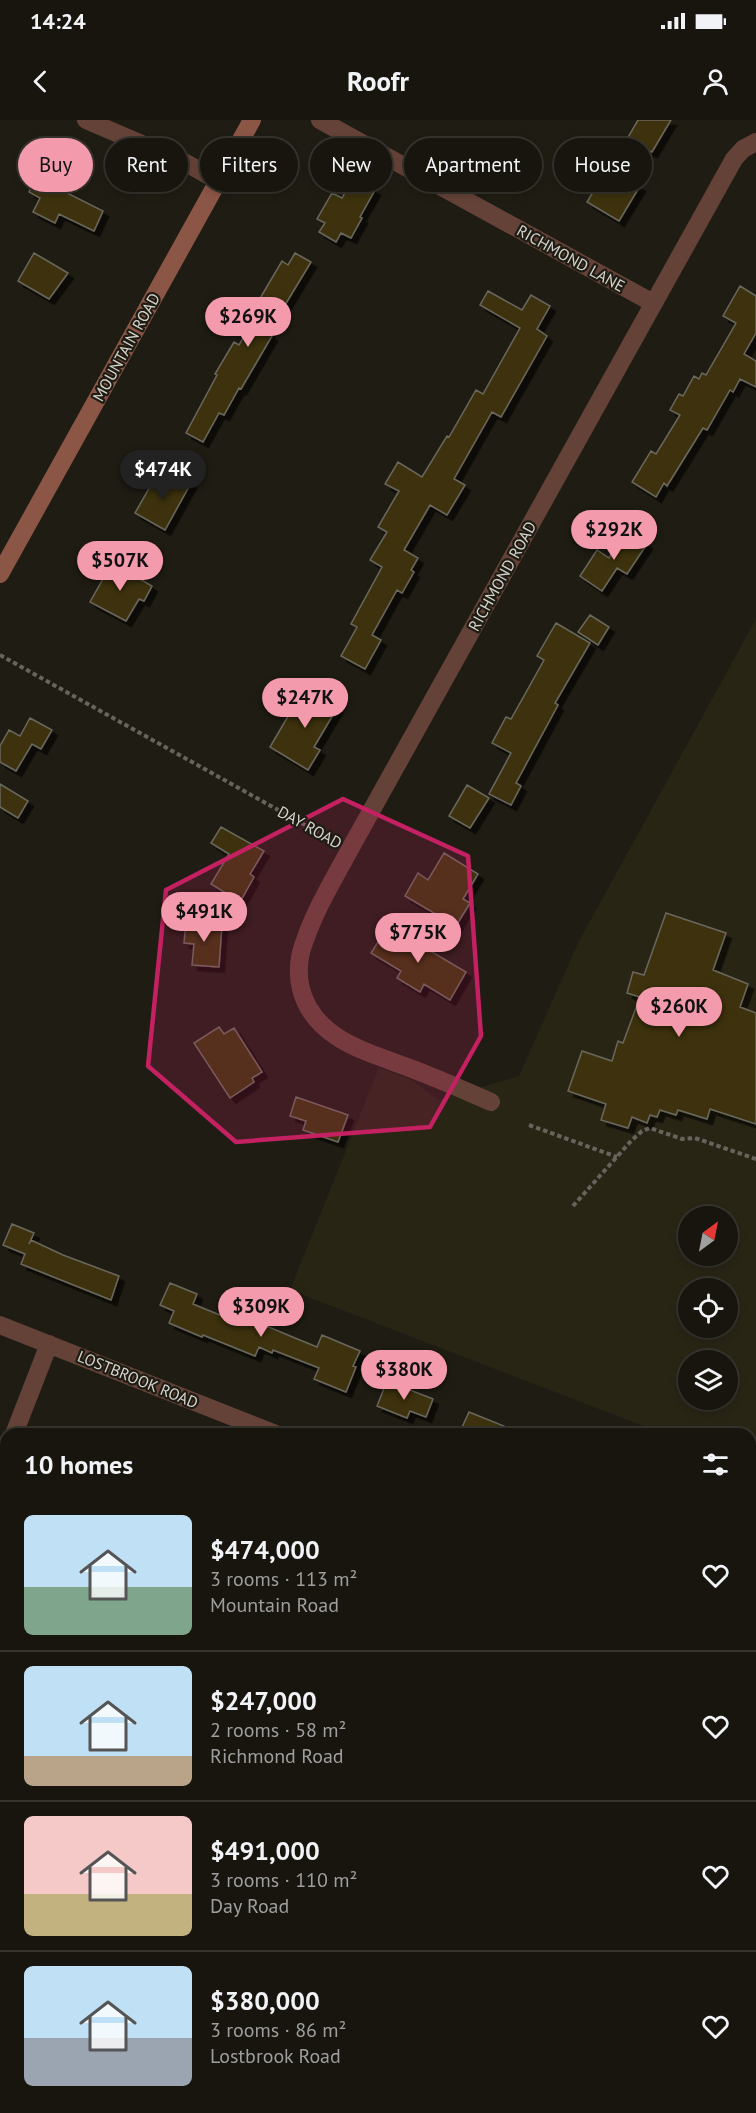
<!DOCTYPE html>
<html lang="en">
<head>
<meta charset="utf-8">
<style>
	:root { --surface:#17150e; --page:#24221c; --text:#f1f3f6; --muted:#9e9f9e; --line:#36342e; --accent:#f39aac }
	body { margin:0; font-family:"PT Sans",sans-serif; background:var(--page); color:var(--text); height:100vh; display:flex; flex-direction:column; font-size:22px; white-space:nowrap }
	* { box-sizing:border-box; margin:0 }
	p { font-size:20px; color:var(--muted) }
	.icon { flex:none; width:33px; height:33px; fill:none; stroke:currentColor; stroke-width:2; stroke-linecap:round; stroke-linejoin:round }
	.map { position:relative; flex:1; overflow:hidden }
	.details { position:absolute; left:0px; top:1308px; width:756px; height:686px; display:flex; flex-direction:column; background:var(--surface); border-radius:18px 18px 0 0; box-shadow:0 3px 9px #0003,0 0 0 2px var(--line) }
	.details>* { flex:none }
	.top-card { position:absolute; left:18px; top:18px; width:720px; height:54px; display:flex; gap:12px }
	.needle { width:39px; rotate:32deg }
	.buttons { position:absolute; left:678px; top:1086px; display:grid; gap:12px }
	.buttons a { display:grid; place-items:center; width:60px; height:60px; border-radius:50%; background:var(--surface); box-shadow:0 3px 9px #0003,0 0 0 2px var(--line); font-size:30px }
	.price { position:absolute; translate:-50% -51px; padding:0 14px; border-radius:21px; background:var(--accent); color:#111; font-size:20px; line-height:39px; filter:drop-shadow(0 2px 3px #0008) }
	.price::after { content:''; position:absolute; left:50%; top:36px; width:18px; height:14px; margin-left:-9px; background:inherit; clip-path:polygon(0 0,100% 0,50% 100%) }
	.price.current { background:#222; color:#fff }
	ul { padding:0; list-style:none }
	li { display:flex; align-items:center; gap:18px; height:150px; padding:0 24px }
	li+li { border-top:2px solid var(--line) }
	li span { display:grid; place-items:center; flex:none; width:168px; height:120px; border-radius:9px; color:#555 }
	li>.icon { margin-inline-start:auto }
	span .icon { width:72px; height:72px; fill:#fffc; stroke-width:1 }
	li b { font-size:26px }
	h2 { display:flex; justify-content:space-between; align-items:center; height:72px; padding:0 24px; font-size:26px }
	.tag { padding:0 21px; border-radius:27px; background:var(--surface); box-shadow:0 3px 9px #0003,0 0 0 2px var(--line); font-size:21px; line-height:54px }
	.tag.current { background:var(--accent); color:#111 }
	.status { display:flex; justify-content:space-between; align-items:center; height:42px; padding:0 30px; background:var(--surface); direction:ltr }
	.status svg { height:16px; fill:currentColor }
	header { display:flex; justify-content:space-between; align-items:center; height:78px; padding:0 24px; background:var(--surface); font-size:27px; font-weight:600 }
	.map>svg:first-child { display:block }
	.built { fill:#292515; fill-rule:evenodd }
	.building { fill:#3c3311; stroke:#6a675c; stroke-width:1.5; filter:url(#shadow) }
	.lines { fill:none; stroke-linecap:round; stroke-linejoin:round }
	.path { stroke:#66645c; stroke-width:4; stroke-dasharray:4.5 3; stroke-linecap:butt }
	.street { stroke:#644238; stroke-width:18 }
	.secondary { stroke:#8c5647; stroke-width:18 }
	.marked { fill:#c32161; fill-opacity:0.2; stroke:#c32161; stroke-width:4.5; stroke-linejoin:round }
	.labels { text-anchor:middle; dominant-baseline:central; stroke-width:4.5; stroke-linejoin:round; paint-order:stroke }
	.street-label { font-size:16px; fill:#d6d4ce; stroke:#1f1c13 }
</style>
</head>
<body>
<div class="status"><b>14:24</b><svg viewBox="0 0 49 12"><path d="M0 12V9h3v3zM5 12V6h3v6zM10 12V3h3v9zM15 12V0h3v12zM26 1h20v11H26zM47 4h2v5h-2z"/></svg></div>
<header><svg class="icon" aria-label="back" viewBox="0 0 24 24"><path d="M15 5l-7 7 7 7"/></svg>Roofr<svg class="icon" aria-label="person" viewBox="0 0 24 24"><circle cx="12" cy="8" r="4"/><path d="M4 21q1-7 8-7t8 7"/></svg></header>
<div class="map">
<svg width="756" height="1993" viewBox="0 0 756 1993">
	<defs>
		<filter id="shadow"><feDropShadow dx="5.5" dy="5.5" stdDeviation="0" flood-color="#0009"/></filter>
	</defs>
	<rect width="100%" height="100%" fill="#1f1c13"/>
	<!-- built -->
	<path class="built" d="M756,499V1347L750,1345V1314H664L290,1170L379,948L411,960L438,980L519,956L578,823ZM688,1096H728V1136H688ZM688,1168H728V1208H688ZM688,1240H728V1280H688Z"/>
	<!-- building -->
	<path class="building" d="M638,0H671L652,32L648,30L630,61L640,66L619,101L587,82L610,44L612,45Z
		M40,48L69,62L65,72L103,91L94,111L59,94L55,103L33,92L40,78L29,72Z
		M353,58L375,70L360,97L362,98L351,118L341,113L336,122L319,112L325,103L317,99L332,73L342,78Z
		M34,133L68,153L49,179L18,161Z
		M295,133L311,142L268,213L272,216L241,269L239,268L224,295L219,293L203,322L186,313L217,255L215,254L234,222L239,225L264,183L259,180L282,141L288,145Z
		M740,166L756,176V213L744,234L756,241V267L740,259L733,272L730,270L707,310L703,308L667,366L664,363L656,377L632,362L651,331L656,334L680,295L670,290L679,274L683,276L694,256L699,259L702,253L706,255L736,203L723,196Z
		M488,171L522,190L531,175L550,186L537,209L547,216L501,297L492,292L454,359L465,365L447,395L430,385L404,430L418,438L411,450L414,452L402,473L397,470L372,515L381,520L365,549L341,536L357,507L351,504L382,447L370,440L387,412L378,407L399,371L385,364L398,342L422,357L447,316L449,317L476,270L483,274L520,208L480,185Z
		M170,352L191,363L165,410L135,393L151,365L160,370Z
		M627,411L647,424L627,454L617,448L602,471L580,456L597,430L609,438Z
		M112,443L152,466L144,481L139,479L126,501L90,482Z
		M590,495L609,507L598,525L578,512Z
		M556,503L590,523L555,583L558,585L516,663L521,666L511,685L489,674L511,633L492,623L506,597L511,599L544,540L537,536Z
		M313,568L340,583L314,627L320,630L308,650L270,627L294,586L301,589Z
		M30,598L52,610L41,629L32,624L16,651L0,642V626L9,610L20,616Z
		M0,664L28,681L18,698L0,687Z
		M467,665L489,678L470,708L449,696Z
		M221,707L264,731L250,754L254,757L240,782L211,764L229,734L211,723Z
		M444,733L478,754L463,779L470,783L456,806L405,776L418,753L428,760Z
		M666,793L726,813L713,850L748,864L740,887L756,893V1004L710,989L707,999L678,990L676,995L660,990L657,997L650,995L647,1003L632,997L628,1008L601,1000L606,984L568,971L582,931L612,941L618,921L623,923L640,877L627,873L633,852L644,855Z
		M186,801L222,804L219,847L192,845L194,824L184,823Z
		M388,806L466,852L450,880L424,864L420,872L397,858L401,851L371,833Z
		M219,907L224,914L234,908L262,952L252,958L254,962L230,978L194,923Z
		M296,977L348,995L338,1022L303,1010L306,1001L290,996Z
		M12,1104L34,1113L29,1124L31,1120L63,1135L119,1156L111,1180L21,1144L25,1134L3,1125Z
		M170,1163L197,1174L193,1184L232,1200L238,1184L256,1192L252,1200L295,1218L317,1227L322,1215L360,1231L353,1246L356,1247L346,1272L314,1259L319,1248L273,1230L272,1233L259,1227L255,1236L203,1215L202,1217L169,1203L174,1191L160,1185Z
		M387,1261L433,1279L426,1297L410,1291L407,1298L377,1286Z
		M469,1292L521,1313V1314H459Z"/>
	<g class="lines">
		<!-- path -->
		<path class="path" d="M0,535L332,720
			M529,1005L617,1037
			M573,1086L631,1021L642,1011L650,1008L682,1019L695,1018L756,1039"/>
		<!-- street -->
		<path class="street" d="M86,0L186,43L218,61
			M320,0L653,183
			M491,982C466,971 441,960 415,950C372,933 314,921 301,869C297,853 299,835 305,820C316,788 334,759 350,729L734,39L743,29L756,22
			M0,1205L276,1314
			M14,1314L49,1224
			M0,1351L6,1336
			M750,1499L756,1501
			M245,1988L246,1993
			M547,1993L549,1988"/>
		<!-- secondary -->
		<path class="secondary" d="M0,454L252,0"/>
	</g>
	<!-- marked area -->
	<path class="marked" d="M343,679L468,736L481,916L430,1007L236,1022L148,946L166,770Z"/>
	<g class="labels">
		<!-- street labels -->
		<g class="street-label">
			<text transform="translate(571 138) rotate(29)">RICHMOND LANE</text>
			<text transform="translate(126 227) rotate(-61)">MOUNTAIN ROAD</text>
			<text transform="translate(502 456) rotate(-61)">RICHMOND ROAD</text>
			<text transform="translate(310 707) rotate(29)">DAY ROAD</text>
			<text transform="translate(138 1259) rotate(22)">LOSTBROOK ROAD</text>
		</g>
	</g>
</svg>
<div class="buttons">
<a><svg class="needle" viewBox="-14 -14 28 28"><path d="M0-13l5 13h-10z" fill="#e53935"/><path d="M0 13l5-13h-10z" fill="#9e9f9e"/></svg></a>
<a><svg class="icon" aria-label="locate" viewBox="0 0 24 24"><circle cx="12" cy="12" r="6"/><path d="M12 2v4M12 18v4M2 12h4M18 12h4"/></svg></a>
<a><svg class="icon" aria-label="layers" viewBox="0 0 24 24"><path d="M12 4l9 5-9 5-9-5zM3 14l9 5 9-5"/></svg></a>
</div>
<b class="price" style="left:248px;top:228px">$269K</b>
<b class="price current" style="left:163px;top:381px">$474K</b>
<b class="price" style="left:614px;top:441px">$292K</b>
<b class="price" style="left:120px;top:472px">$507K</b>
<b class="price" style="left:305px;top:609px">$247K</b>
<b class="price" style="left:204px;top:823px">$491K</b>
<b class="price" style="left:418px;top:844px">$775K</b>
<b class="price" style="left:679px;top:918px">$260K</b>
<b class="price" style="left:261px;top:1218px">$309K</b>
<b class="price" style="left:404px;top:1281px">$380K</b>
<div class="top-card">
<a class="tag current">Buy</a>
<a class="tag">Rent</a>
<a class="tag">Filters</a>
<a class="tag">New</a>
<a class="tag">Apartment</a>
<a class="tag">House</a>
</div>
<section class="details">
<h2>10 homes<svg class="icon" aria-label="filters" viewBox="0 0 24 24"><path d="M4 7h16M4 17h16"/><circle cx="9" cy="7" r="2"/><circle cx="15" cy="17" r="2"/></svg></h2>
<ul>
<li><span style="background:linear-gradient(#bfe0f5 60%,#7fa58c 0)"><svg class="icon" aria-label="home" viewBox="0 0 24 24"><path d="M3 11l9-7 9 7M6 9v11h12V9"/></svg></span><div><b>$474,000</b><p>3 rooms · 113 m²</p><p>Mountain Road</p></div><svg class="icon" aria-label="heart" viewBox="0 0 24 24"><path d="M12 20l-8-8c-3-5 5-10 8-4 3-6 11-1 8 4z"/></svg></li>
<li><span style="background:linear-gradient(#bfe0f5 75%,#b9a48a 0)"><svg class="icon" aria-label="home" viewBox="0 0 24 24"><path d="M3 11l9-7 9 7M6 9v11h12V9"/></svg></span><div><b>$247,000</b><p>2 rooms · 58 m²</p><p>Richmond Road</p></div><svg class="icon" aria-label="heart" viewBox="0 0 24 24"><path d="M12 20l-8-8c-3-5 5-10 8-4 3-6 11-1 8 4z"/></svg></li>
<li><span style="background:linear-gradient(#f6c9c9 65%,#c2b280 0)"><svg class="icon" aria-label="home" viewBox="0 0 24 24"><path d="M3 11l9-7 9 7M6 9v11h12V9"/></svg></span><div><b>$491,000</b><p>3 rooms · 110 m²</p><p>Day Road</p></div><svg class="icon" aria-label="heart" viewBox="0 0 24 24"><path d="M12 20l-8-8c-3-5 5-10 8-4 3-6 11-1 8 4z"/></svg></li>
<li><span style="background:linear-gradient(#bfe0f5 60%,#9aa5b1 0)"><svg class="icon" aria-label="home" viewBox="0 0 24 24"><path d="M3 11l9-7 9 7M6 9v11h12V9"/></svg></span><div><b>$380,000</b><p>3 rooms · 86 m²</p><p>Lostbrook Road</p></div><svg class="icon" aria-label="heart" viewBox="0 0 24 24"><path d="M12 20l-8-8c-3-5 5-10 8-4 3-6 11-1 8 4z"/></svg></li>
</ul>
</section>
</div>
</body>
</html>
